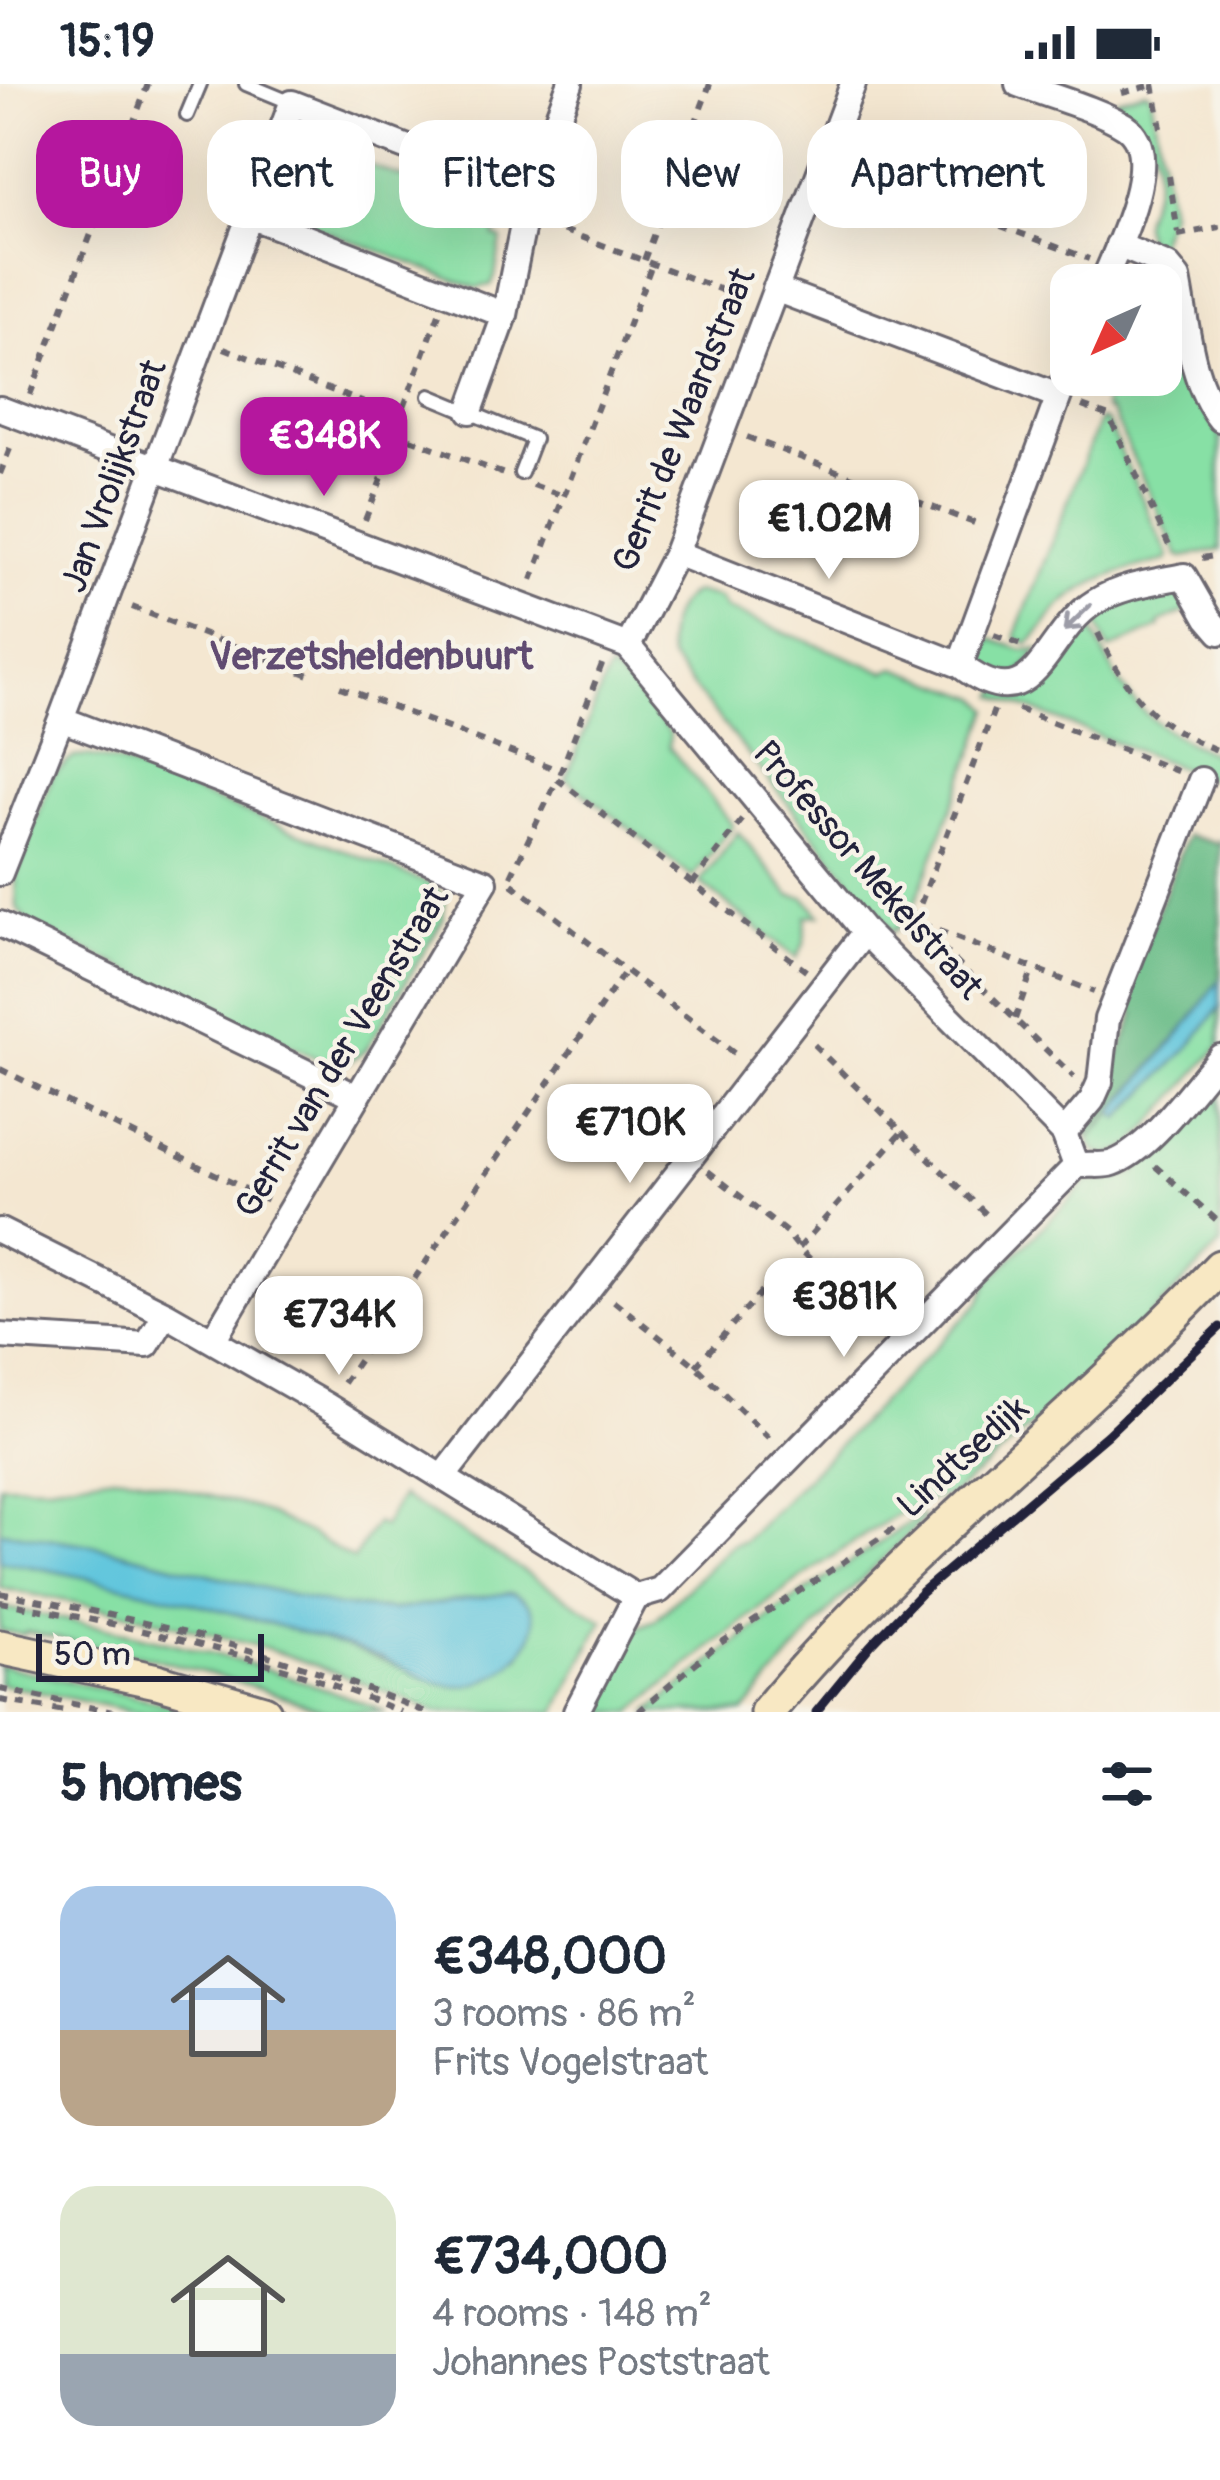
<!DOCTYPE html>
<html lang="en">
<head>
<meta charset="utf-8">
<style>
	:root { --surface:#fff; --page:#f6f6f7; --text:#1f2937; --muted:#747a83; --accent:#b5179e }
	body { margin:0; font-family:Pangolin,sans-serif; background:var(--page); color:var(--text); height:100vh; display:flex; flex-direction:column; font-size:45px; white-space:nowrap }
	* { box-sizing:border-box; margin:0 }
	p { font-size:39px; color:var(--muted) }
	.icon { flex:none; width:66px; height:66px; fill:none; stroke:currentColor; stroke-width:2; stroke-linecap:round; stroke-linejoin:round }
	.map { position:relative; height:1628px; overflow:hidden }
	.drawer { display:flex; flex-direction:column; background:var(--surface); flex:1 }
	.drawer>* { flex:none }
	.guide { position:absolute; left:36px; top:36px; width:1149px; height:108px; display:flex; gap:24px }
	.needle { width:78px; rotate:225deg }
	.controls { position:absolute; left:1050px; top:180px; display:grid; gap:24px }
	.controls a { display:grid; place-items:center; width:132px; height:132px; border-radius:24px; background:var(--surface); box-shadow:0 12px 48px #0002; font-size:60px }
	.scale { position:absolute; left:36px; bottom:30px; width:228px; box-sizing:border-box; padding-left:12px; border:6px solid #22223b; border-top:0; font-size:33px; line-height:42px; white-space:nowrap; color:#22223b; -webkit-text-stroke:9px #f7f3e8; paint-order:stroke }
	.price { position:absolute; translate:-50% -102px; padding:0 27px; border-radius:24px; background:#fff; color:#222; font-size:39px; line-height:78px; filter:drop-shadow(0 3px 6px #0008) }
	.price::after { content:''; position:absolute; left:50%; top:72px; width:36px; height:27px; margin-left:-18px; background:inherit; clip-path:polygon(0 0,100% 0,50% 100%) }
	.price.selected { background:var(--accent); color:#fff }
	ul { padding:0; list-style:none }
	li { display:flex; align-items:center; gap:36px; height:300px; padding:0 60px }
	li span { display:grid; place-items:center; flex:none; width:336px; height:240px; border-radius:36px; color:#555 }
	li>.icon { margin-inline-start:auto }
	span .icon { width:144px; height:144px; fill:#fffc; stroke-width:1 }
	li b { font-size:51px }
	h2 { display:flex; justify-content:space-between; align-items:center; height:144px; padding:0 60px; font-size:51px }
	.tag { padding:0 42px; border-radius:36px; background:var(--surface); box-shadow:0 12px 48px #0002; font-size:42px; line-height:108px }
	.tag.selected { background:var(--accent); color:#fff }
	.status { display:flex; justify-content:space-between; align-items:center; height:84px; padding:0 60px; background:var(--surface); direction:ltr }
	.status svg { height:33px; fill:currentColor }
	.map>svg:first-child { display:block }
	.green { fill:#87e0a5; stroke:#548170; stroke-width:3 }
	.forest { fill:#6dbe8a; stroke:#487062; stroke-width:3 }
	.water { fill:#60c6dd; stroke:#41748c; stroke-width:3 }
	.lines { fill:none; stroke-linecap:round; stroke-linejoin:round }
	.lane-casing { stroke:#6c6770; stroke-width:18 }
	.street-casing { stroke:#6c6770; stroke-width:30 }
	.secondary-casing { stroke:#6c6770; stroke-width:39 }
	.path { stroke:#6c6770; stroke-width:6; stroke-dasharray:9 9; stroke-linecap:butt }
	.lane { stroke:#fff; stroke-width:12 }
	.street { stroke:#fff; stroke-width:24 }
	.secondary { stroke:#f8e8c3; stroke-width:33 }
	.rail { stroke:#22223b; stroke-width:9 }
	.oneway { stroke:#9c9ca7 }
	.labels { text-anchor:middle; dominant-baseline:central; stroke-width:9; stroke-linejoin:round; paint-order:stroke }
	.street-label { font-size:36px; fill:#22223b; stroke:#f7f3e8 }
	.neighbourhood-label { font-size:39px; font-weight:bold; fill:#614c72; stroke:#f7f3e8 }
</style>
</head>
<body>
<div class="status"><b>15:19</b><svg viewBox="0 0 49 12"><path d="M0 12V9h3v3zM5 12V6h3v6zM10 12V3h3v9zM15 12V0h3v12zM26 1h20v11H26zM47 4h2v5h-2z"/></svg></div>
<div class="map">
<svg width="1220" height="1628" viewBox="0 0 1220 1628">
	<rect width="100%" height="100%" fill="#f7f3e8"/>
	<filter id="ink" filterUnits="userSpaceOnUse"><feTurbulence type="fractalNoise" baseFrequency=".00833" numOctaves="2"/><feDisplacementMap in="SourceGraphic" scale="24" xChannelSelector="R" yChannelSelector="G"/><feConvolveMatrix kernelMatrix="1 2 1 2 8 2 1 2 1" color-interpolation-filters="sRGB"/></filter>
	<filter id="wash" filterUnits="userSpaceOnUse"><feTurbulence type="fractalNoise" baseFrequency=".004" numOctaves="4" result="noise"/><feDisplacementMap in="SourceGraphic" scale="48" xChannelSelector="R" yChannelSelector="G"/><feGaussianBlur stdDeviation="2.7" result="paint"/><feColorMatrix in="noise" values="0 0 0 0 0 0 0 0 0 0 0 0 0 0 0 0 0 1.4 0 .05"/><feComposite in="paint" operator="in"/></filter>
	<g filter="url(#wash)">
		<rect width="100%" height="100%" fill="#f4e7d1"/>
		<!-- green -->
		<path class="green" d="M1146,7L1151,11L1170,128L1155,166C1148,158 1142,151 1143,140C1143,128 1151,115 1154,103C1161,67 1147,38 1114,24L1117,15Z
			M308,59L501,129L504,136L502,146H495L494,152L501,155L495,193L491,201L476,204L292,134L282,126L279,114L297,68Z
			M1157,185L1168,193L1203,325L1220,349V466L1183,473L1178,471L1114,333L1110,327L1106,326L1104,320L1116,291H1161V201H1150Z
			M1100,335L1107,338L1169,473L1167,476C1127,486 1091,493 1060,522C1048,534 1041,550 1029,559L1016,555V550Z
			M1168,505L1181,510L1193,524L1159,539L1160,543L1109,566L1093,529L1101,524Z
			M694,508L719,514L726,525L885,588L896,584L980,614L990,625L911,830L893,848L671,576C662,554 672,519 694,508Z
			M1087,534C1122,610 1138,640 1220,672V695L1207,694L996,612L997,609Z
			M991,555L1023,566L1039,565L1018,592L971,583L981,558L989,560Z
			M609,585L632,604L670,649L669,663L733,741L693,794L566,695Z
			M87,672L114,677L433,801L445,815L443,835L366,966L347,979L329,980L30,840L17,824L16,792L53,690L74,673Z
			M738,748L790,811L804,813L820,831L806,832L804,860L796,874L700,799Z
			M1220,923V962L1132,1062L1108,1072L1095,1068L1089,1055L1113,1029L1120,1035L1190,962Z
			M1220,996V1161C1136,1250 1045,1333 951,1411C910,1417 879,1442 845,1464C769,1514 701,1570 632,1628H585L629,1547L655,1536L731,1461L744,1457L981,1217L988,1198L1088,1097L1113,1096L1135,1089Z
			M113,1391L137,1393L255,1424L312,1451L353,1476L376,1439L383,1443L401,1412L603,1536L556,1628H437L359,1597L269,1565L138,1531L0,1504V1477C148,1503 299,1536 436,1599L520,1573C532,1546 545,1522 510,1509L394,1526L335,1522L97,1462L0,1447V1400L48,1401Z
			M922,1431L923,1436L832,1524L744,1628H648L778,1526Z
			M0,1523C131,1547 263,1577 386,1628H328L259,1604L149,1573L26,1548L24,1551L0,1547Z
			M0,1581L201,1628H136L0,1600Z"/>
		<!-- forest -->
		<path class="forest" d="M1187,751L1218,760L1220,757V896L1187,941L1089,1055L1083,1041L1098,1026L1135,930L1125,911Z"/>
		<!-- water -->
		<path class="water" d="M1220,896V923L1190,962L1119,1035L1113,1029L1187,941Z
			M0,1447L97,1462L335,1522L394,1526L510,1509C569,1528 508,1608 452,1602C428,1599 406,1585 384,1575C364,1567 343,1561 323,1555C216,1523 110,1496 0,1477Z"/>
	</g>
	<g filter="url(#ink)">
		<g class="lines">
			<!-- lane casing -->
			<g class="lane-casing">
				<path id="lane" d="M246,0L292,19
					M187,31L200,0
					M430,312L534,355L521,389"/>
			</g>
			<!-- street casing -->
			<g class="street-casing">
				<path id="street" d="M1018,0C1050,12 1098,25 1125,42C1167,70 1116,165 1102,201
					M250,132L505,231
					M1118,161L1168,182L1178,194C1187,240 1190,297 1220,335
					M775,205L1058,312
					M0,325L628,562
					M470,327L505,231L529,111L570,0
					M676,469L960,581C1037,642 1042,550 1095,518C1121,502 1154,498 1184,492L1208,534L1220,548
					M628,562L865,848L1064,1049L1076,1082
					M628,562L676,469L853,0
					M960,581L1071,279
					M61,635L485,798L213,1256
					M0,789L61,635L292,19L529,111
					M0,840L357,1013
					M1064,1049L1092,1016L1100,998L1107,935L1201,696
					M1076,1082C1089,1079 1102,1083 1113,1079C1151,1065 1192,1004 1220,973
					M0,1147L166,1230L327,1322L636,1513
					M0,1252L147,1261L166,1230
					M443,1393L865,848
					M636,1513L660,1506L1076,1082
					M576,1628L636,1513"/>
			</g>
			<!-- secondary casing -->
			<g class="secondary-casing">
				<path id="secondary" d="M0,1563L157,1597L264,1628
					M767,1628C903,1464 1074,1337 1220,1183"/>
			</g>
			<!-- path -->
			<path class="path" d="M1153,0L1161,44
				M1122,9L1153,1
				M849,85L1089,175
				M1169,92L1178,149
				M547,140L748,216
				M1178,151L1220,143
				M644,176L710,0
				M439,230L394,349L504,390
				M224,264L400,333
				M30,311L148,0
				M1082,322L1109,332L1172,468
				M747,353L982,442
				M0,390L13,357
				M533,401L564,412
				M365,436L399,351
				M1202,474L1220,471
				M532,496L652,180
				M132,523L312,592
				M1098,549C1127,611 1155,643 1220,667
				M994,551L1021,561
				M340,603L561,687L602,580
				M1018,625L1179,688
				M994,626L914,837L1094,908
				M557,695L806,887
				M511,792L557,696
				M512,800L735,970
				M692,800L742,736
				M903,848L914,837L1074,993
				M1015,935L1033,884
				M0,985L270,1117
				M902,1048L989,1133
				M1155,1082L1220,1139
				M708,1087L786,1148L799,1164L879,1244
				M799,1164L902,1048L810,957
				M614,1217L696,1282L770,1355
				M696,1282L769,1199
				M343,1299L626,886
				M0,1509C146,1536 288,1570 425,1628
				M0,1518C136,1543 274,1573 401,1628
				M0,1605L113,1628
				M0,1616L71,1628
				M638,1628L716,1562L898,1442"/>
			<!-- lane -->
			<use href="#lane" class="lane"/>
			<!-- street -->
			<use href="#street" class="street"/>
			<!-- secondary -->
			<use href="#secondary" class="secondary"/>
			<!-- rail -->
			<path class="rail" d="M816,1628L870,1562L922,1508L1107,1351L1220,1243"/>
		</g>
		<!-- one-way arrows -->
		<defs><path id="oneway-shaft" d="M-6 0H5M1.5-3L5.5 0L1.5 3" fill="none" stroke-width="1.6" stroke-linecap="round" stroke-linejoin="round" transform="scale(3)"/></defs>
		<use class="oneway" href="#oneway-shaft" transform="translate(1077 534) rotate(136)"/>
	</g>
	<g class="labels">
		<!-- street labels -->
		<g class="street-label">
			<text transform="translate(684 336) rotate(-68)">Gerrit de Waardstraat</text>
			<text transform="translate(114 392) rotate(-70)">Jan Vrolijkstraat</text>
			<text transform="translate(868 786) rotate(49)">Professor Mekelstraat</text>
			<text transform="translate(342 968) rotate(-59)">Gerrit van der Veenstraat</text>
			<text transform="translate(963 1373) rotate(-42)">Lindtsedijk</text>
		</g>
		<!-- neighbourhood labels -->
		<g class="neighbourhood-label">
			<text x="371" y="572">Verzetsheldenbuurt</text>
		</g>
	</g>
</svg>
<div class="controls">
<a><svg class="needle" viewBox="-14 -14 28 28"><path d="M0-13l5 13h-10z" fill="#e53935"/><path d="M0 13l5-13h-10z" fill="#747a83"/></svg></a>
</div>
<div class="scale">50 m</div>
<b class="price selected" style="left:324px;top:415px">€348K</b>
<b class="price" style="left:829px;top:498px">€1.02M</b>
<b class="price" style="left:630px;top:1102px">€710K</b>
<b class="price" style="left:844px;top:1276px">€381K</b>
<b class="price" style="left:339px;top:1294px">€734K</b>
<div class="guide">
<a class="tag selected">Buy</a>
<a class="tag">Rent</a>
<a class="tag">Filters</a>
<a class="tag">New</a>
<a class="tag">Apartment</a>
</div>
</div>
<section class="drawer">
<h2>5 homes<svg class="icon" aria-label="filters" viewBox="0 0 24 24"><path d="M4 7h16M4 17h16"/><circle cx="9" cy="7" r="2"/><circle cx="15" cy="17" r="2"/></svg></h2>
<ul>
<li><span style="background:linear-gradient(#a9c7e8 60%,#b9a48a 0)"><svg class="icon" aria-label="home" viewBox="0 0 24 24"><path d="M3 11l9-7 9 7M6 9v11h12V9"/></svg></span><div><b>€348,000</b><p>3 rooms · 86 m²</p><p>Frits Vogelstraat</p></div></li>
<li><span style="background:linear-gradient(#dfe7d0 70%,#9aa5b1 0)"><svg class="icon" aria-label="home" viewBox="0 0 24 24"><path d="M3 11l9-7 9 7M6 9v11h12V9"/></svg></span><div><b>€734,000</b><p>4 rooms · 148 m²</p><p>Johannes Poststraat</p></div></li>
</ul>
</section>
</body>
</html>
